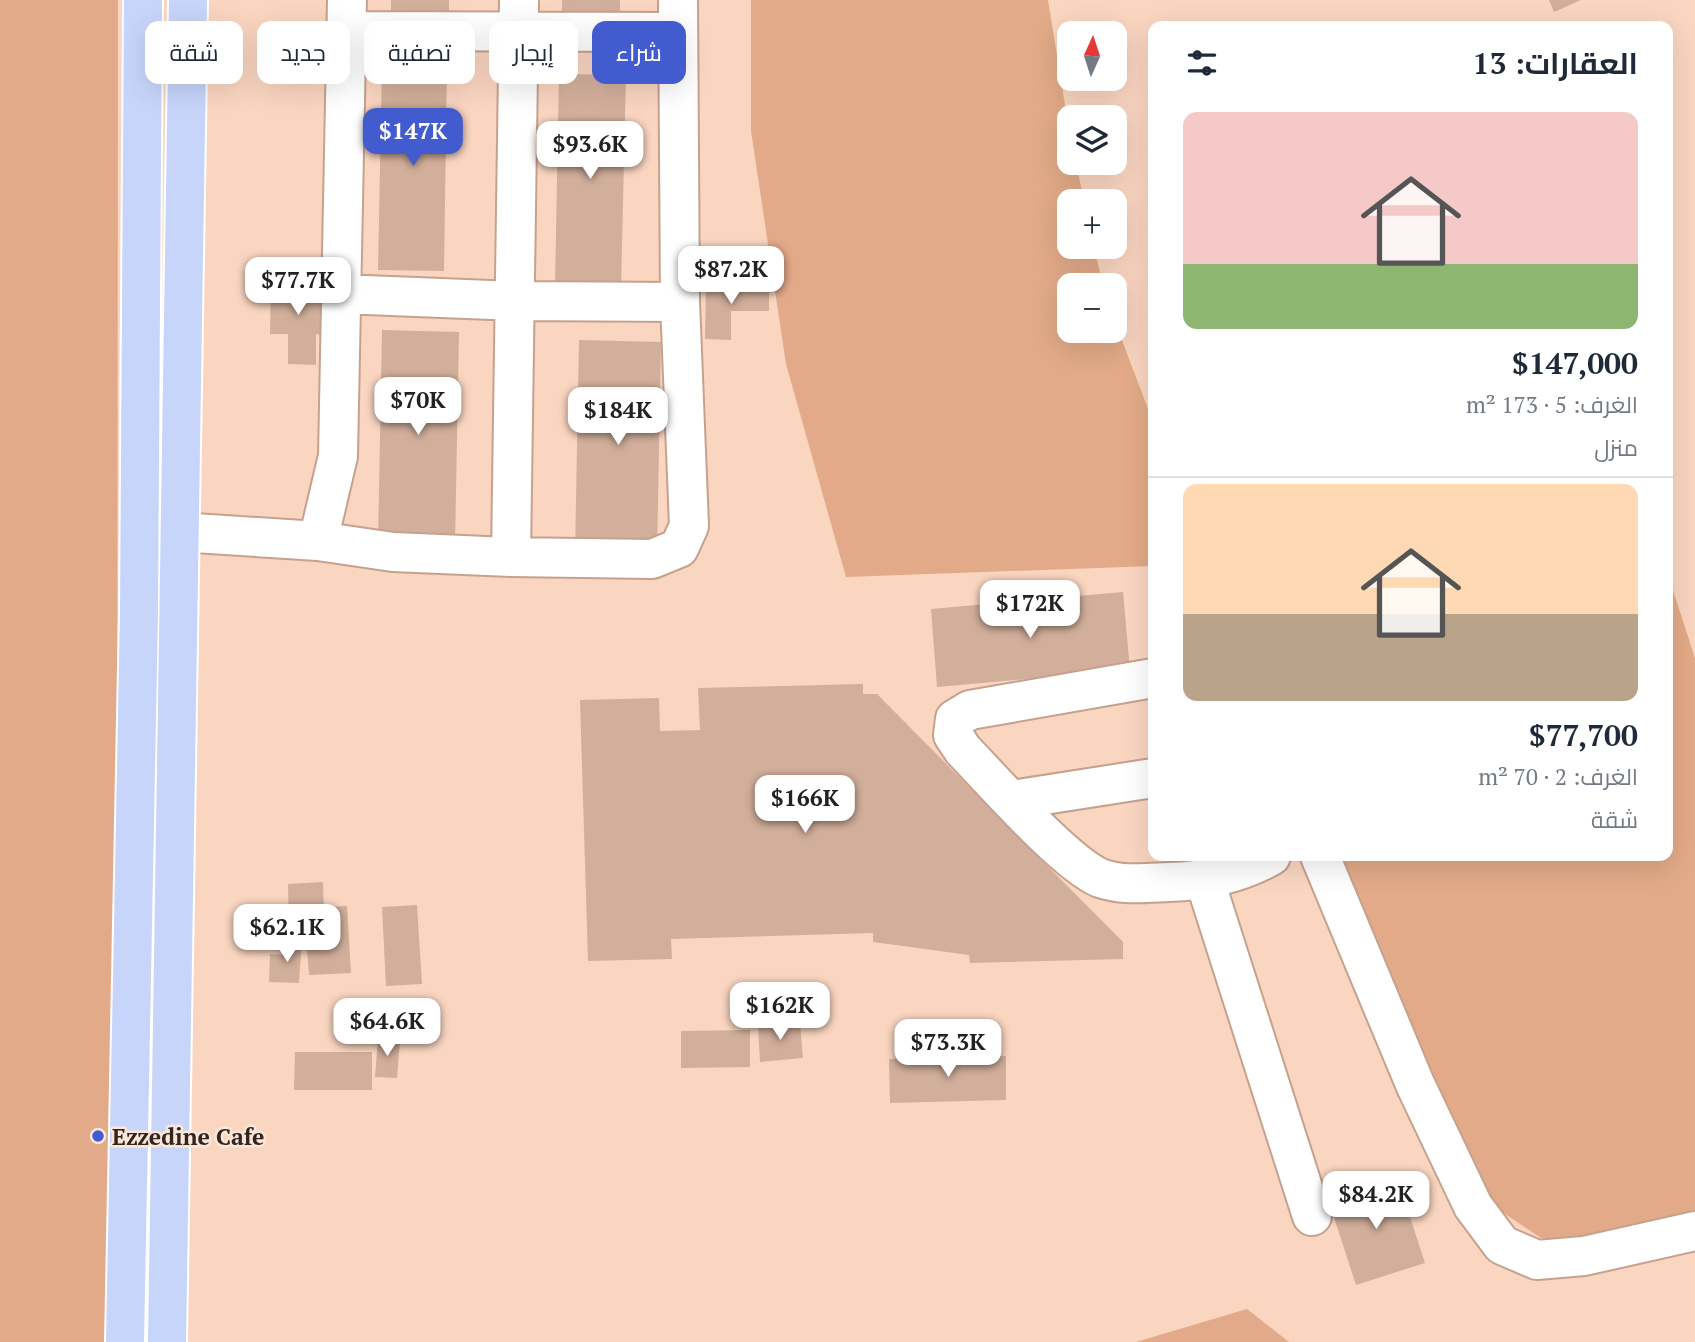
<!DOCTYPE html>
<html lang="ar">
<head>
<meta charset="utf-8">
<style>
	:root { --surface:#fff; --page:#f6f6f7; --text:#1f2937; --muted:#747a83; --line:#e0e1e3; --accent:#425ccf }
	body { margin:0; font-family:"PT Serif",Cairo,serif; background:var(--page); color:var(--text); direction:rtl; height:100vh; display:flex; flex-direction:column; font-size:26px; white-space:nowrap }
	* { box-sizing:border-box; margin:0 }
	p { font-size:23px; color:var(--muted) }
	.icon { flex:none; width:38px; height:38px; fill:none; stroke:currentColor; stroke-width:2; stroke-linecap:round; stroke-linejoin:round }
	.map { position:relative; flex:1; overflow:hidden; direction:ltr }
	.panel { position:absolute; left:1148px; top:21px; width:525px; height:840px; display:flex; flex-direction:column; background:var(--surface); border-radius:14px; box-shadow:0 7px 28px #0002; direction:rtl }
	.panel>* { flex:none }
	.top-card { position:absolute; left:21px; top:21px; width:665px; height:63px; direction:rtl; display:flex; gap:14px }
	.needle { width:46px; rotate:3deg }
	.fabs { position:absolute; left:1057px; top:21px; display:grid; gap:14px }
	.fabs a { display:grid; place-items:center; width:70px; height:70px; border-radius:14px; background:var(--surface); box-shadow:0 7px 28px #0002; font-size:35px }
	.price { position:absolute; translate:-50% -60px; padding:0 16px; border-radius:14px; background:#fff; color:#222; font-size:23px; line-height:46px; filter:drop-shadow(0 2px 4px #0008) }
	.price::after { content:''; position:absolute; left:50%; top:42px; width:21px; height:16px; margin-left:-10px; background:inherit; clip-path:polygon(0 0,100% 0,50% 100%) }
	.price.current { background:var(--accent); color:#fff }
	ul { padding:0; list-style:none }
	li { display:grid; align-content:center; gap:14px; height:371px; padding:0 35px }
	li+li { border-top:2px solid var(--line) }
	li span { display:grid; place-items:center; height:217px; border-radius:14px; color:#555 }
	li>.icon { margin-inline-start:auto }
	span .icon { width:126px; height:126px; fill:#fffc; stroke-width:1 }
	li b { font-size:30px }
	h2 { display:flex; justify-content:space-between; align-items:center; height:84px; padding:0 35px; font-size:30px }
	.tag { padding:0 24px; border-radius:14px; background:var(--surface); box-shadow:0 7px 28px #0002; font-size:24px; line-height:63px }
	.tag.current { background:var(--accent); color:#fff }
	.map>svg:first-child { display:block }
	.green { fill:#e2aa88 }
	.building { fill:#d2af9b }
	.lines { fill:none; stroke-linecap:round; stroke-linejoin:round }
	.minor-casing { stroke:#c5a28e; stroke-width:42 }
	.major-casing { stroke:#fff; stroke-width:42 }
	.minor { stroke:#fff; stroke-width:38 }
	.major { stroke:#c8d5fa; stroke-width:38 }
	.poi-dot { fill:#425ccf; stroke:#fce6da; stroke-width:2.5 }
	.labels { text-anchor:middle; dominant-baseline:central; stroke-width:5; stroke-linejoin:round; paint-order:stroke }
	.poi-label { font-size:23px; font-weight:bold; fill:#32251d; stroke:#fce6da; text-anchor:start }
</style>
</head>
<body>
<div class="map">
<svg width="1695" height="1342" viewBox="0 0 1695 1342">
	<rect width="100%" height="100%" fill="#fad6c1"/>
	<!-- green -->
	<path class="green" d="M0,0H118L117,1118L114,1342H0Z
		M751,0H1048L1069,130V163H1076L1084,201H1069V247H1094L1103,285H1069V331H1115V322L1153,422V566L846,577L786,364L751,131Z
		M1668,575L1695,658V1223L1568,1256L1431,1165L1317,856H1668Z
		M1247,1309L1289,1342H1136Z"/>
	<!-- building -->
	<path class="building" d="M391,0H449V29L391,28Z
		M562,0H620V20L562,19Z
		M1549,0H1581L1554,12Z
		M382,64L447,65L444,271L378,270Z
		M559,74L626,75L621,288L555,287Z
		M271,280L323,281L322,335L316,334V365L288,364V334H270Z
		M706,284L769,285V311H731V340L705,339Z
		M382,330L459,332L455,545L378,543Z
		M579,340L661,342L657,555L575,553Z
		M1123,592L1130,670L937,687L931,609Z
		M863,684V694H877L1123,942V959L970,963L969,955L873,942V933L671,939L672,959L588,961L580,700L659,698L660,731L700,730L698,688Z
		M323,882L325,944L307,945V931H289L288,884Z
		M417,905L422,984L386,986L382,907Z
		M347,906L351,973L309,975L307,949L332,947L330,907Z
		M289,937L302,938L299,983L269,982L270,954L288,955Z
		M800,1023L803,1058L760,1062L758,1026Z
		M750,1030V1067L681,1068V1031Z
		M378,1038L400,1040L397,1078L375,1077Z
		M295,1052H372V1090H294Z
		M1006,1056V1100L890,1103L889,1059Z
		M1397,1177L1425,1263L1356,1285L1328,1199Z"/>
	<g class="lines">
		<!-- minor casing -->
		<g class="minor-casing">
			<path id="minor" d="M346,31L678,32
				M341,294L515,301L680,302
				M146,533L179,532L318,541L393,552L511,557L519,0
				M318,541L338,456L347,0
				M511,557L652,559L679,548L689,526L680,302L678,0
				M1153,678L970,710L955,719L953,735L963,750C993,781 1065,863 1100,878C1122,886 1146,883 1169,882C1206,881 1239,874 1271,856
				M1012,800L1153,778
				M1320,856L1415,1084L1473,1206L1502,1245L1537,1260L1584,1256L1695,1231
				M1205,881L1312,1216"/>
		</g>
		<!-- major casing -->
		<g class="major-casing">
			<path id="major" d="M125,1342L139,613L143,0
				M167,1342L188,0"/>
		</g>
		<!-- minor -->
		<use href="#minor" class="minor"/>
		<!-- major -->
		<use href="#major" class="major"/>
	</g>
	<!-- markers -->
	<circle class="poi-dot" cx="98" cy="1136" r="7"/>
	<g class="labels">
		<!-- poi labels -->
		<g class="poi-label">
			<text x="112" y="1136">Ezzedine Cafe</text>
		</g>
	</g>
</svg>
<div class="fabs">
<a><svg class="needle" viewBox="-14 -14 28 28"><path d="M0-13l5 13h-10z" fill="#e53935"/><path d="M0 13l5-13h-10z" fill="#747a83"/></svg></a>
<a><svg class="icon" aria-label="layers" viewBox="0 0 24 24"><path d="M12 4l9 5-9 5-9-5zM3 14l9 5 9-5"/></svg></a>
<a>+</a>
<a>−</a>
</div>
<b class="price current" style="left:413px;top:168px">$147K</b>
<b class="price" style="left:590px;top:181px">$93.6K</b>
<b class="price" style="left:731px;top:306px">$87.2K</b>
<b class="price" style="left:298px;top:317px">$77.7K</b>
<b class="price" style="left:418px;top:437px">$70K</b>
<b class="price" style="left:618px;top:447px">$184K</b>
<b class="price" style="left:1030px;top:640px">$172K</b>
<b class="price" style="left:805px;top:835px">$166K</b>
<b class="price" style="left:287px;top:964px">$62.1K</b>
<b class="price" style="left:780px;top:1042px">$162K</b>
<b class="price" style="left:387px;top:1058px">$64.6K</b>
<b class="price" style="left:948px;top:1079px">$73.3K</b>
<b class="price" style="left:1376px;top:1231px">$84.2K</b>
<div class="top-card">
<a class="tag current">شراء</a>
<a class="tag">إيجار</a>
<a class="tag">تصفية</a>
<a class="tag">جديد</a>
<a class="tag">شقة</a>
</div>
<section class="panel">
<h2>العقارات: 13<svg class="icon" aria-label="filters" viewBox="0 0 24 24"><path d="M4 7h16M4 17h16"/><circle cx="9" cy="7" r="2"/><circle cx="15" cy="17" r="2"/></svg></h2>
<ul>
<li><span style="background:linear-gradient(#f6c9c9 70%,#8fb573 0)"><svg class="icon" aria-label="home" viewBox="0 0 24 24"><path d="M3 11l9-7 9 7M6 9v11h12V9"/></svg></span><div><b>$147,000</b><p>الغرف: 5 · 173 m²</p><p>منزل</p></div></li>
<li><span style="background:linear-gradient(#ffd9b3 60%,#b9a48a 0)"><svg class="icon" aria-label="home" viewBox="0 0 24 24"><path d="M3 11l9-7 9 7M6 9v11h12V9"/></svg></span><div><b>$77,700</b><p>الغرف: 2 · 70 m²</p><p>شقة</p></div></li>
</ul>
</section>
</div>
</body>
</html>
